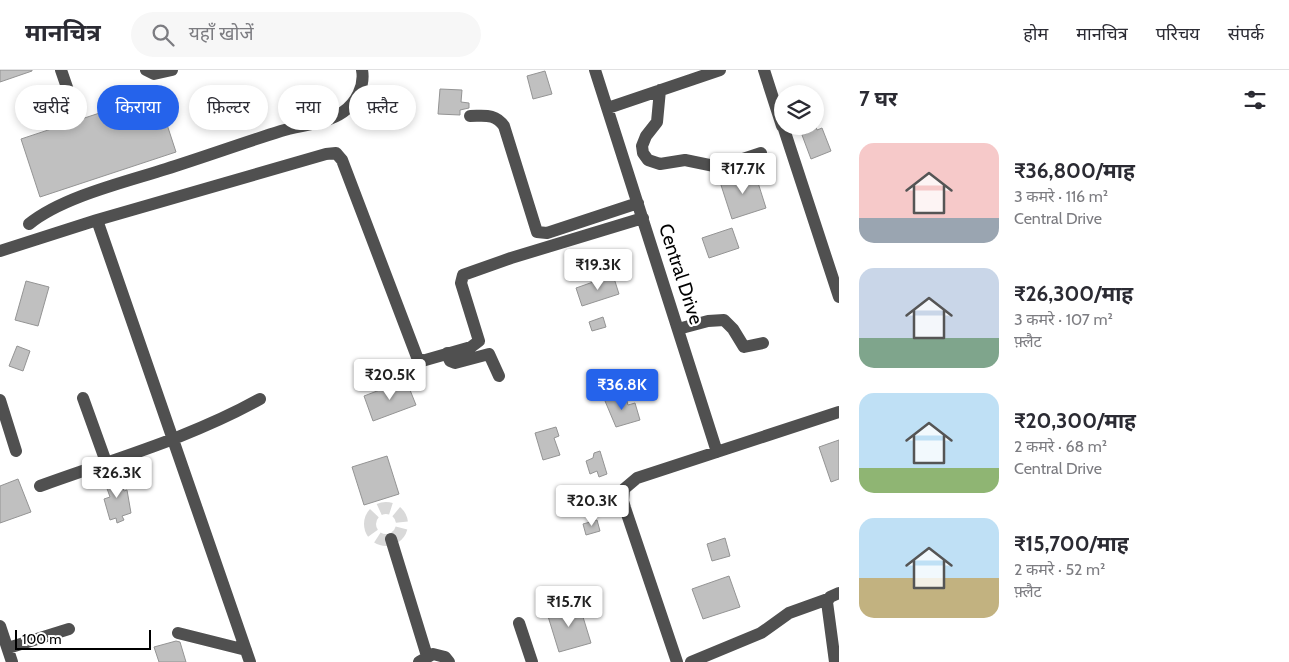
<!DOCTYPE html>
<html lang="hi">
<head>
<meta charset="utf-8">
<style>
	:root { --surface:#fff; --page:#f7f7f7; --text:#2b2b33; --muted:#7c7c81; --line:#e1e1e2; --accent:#2563eb }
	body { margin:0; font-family:Cabin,"Noto Sans Devanagari",sans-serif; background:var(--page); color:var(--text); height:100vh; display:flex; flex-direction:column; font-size:19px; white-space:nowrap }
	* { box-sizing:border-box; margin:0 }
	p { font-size:16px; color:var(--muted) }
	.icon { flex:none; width:28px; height:28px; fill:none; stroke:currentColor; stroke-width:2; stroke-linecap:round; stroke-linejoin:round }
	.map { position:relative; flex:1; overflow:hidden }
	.side { display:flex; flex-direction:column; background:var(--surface); width:450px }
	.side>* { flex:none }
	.hud { position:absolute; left:15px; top:15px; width:475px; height:45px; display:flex; gap:10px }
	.buttons { position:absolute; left:774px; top:15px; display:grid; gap:10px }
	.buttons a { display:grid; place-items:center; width:50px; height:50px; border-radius:50%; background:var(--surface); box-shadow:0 2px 8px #0003; font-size:25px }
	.scale { position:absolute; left:15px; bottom:12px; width:136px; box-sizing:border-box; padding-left:5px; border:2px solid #000; border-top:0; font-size:14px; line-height:18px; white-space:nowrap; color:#000; -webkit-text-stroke:4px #fff; paint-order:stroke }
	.price { position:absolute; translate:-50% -42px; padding:0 11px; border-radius:5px; background:#fff; color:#222; font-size:16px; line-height:32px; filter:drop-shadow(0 1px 2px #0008) }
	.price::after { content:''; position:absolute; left:50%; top:30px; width:15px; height:11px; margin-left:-8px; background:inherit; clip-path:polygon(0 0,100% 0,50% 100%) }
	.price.current { background:var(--accent); color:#fff }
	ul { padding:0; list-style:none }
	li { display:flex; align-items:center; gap:15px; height:125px; padding:0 20px }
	li span { display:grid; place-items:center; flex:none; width:140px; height:100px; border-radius:15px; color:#555 }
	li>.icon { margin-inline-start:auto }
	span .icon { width:60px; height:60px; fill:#fffc; stroke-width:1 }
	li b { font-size:21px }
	h2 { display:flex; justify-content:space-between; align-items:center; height:60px; padding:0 20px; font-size:21px }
	.tag { padding:0 18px; border-radius:22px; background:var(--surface); box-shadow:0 2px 8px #0003; font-size:18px; line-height:45px }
	.tag.current { background:var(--accent); color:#fff }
	header { display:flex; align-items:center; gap:30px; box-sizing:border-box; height:70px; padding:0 25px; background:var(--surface); border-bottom:1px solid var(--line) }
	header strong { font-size:24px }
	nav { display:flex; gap:28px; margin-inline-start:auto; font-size:18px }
	.search { width:350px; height:45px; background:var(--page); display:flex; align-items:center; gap:12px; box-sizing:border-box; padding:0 18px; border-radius:28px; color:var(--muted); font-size:19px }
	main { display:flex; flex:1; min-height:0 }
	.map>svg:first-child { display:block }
	.building { fill:#c0c0c0; stroke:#949494 }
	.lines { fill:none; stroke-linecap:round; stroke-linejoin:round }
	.minor-tunnel { stroke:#d9d9d9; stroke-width:12; stroke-dasharray:12 6; stroke-linecap:butt }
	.minor { stroke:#505050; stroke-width:12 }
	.labels { text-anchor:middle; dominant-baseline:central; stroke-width:4.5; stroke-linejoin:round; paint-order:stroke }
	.street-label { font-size:19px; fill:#000; stroke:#fff }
</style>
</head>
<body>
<header>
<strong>मानचित्र</strong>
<div class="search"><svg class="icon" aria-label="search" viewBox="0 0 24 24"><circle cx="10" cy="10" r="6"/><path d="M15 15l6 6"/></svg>यहाँ खोजें</div>
<nav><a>होम</a><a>मानचित्र</a><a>परिचय</a><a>संपर्क</a></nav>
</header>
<main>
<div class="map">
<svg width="839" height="592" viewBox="0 0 839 592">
	<rect width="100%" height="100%" fill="#fff"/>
	<!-- building -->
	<path class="building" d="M0,0H32V1L0,12Z
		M545,1L552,24L533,29L527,6Z
		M440,19L462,20L461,32L469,33V38L460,40V45L438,44Z
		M157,24L176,82L40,127L21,69Z
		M815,54L817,60L822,58L831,81L811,89L802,65L807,63L805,58L815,56Z
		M754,100L766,138L732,149L720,112Z
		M732,158L739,178L709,188L702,168Z
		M613,205L619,224L582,236L576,218Z
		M26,211L49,217L38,256L15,250Z
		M603,247L606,257L592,261L589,252Z
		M17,276L30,281L23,301L9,296Z
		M406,310L416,335L373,351L364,326Z
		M625,324L628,335L635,333L640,350L616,357L605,331Z
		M556,357L559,366L554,368L560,385L543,390L535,363Z
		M839,370V409L831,412L819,377Z
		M600,381L607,404L599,407L597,401L590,404L586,391L593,388L594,383Z
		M387,386L399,424L364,435L352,397Z
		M119,405L124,421L127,420L131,443L122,446L124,450L117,453L116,448L110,450L104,429L110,427L104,410Z
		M18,409L31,442L0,453V416Z
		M597,450L600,461L586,465L583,454Z
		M725,468L730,486L712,491L707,474Z
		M729,506L740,537L703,549L692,519Z
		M579,534L591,573L559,582L547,543Z
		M176,571L180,572L186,592H159L154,577Z"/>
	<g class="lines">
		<!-- minor-tunnel -->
		<path class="minor-tunnel" d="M370 454a16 16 0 1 1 32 0a16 16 0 1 1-32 0Z"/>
		<!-- minor -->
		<path class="minor" d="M61,0L71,29
			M146,0L154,4L172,0
			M595,0L717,382
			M764,0L782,56
			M660,20L657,52L646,66L642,76L643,83L648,90L660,94L685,90L719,97L761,83
			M608,38L720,0
			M470,46C484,46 495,43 504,56L537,162L547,163L638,133
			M783,56L839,227
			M97,150L250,592
			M29,154C62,127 125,112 166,99C204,87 243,73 281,61C300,55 326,54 343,42C356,33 365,16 362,0
			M0,181L97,150L326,84L336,83L342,90L417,287L422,291L471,277L479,271L461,213L463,205L511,188L643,148
			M678,259L708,251L724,250L733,259L744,277L763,273
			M447,283L450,291L455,293L489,284L499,306
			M83,328L106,392
			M0,330L16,381
			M40,416C114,389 190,368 260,329
			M391,469L427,586
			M519,553L532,592
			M0,556L12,592
			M178,563L246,580
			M8,578L69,559
			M419,592L433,584L445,587L449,592
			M677,592L625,438L623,431L624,419L637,408L839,342
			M691,592L761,563L789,543L828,529
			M835,592L827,532L830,527L839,523"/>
	</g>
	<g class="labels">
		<!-- street labels -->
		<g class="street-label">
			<text transform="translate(681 204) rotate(72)">Central Drive</text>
		</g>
	</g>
</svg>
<div class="buttons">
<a><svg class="icon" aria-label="layers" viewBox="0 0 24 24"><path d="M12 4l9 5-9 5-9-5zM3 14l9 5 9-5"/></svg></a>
</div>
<div class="scale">100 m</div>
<b class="price" style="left:743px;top:125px">₹17.7K</b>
<b class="price" style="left:598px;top:221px">₹19.3K</b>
<b class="price" style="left:390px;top:331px">₹20.5K</b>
<b class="price current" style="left:622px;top:341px">₹36.8K</b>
<b class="price" style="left:117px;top:429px">₹26.3K</b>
<b class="price" style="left:592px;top:457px">₹20.3K</b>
<b class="price" style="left:569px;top:558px">₹15.7K</b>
<div class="hud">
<a class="tag">खरीदें</a>
<a class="tag current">किराया</a>
<a class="tag">फ़िल्टर</a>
<a class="tag">नया</a>
<a class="tag">फ़्लैट</a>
</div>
</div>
<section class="side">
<h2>7 घर<svg class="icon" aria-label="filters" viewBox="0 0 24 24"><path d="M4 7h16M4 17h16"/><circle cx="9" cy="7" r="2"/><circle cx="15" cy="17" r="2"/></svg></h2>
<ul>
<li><span style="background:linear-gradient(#f6c9c9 75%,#9aa5b1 0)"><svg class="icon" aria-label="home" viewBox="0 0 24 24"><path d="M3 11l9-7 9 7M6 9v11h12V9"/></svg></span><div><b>₹36,800/माह</b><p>3 कमरे · 116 m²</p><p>Central Drive</p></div></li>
<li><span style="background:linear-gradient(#c9d6e8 70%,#7fa58c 0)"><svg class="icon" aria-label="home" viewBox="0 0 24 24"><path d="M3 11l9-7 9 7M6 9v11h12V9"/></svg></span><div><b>₹26,300/माह</b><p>3 कमरे · 107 m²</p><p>फ़्लैट</p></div></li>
<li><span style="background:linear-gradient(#bfe0f5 75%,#8fb573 0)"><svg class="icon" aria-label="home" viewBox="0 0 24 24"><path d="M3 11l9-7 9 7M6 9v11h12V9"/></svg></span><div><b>₹20,300/माह</b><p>2 कमरे · 68 m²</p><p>Central Drive</p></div></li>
<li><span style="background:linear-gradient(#bfe0f5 60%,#c2b280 0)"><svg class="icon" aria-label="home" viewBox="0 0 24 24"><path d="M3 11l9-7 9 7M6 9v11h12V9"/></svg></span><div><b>₹15,700/माह</b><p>2 कमरे · 52 m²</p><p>फ़्लैट</p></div></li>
</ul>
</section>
</main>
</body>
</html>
